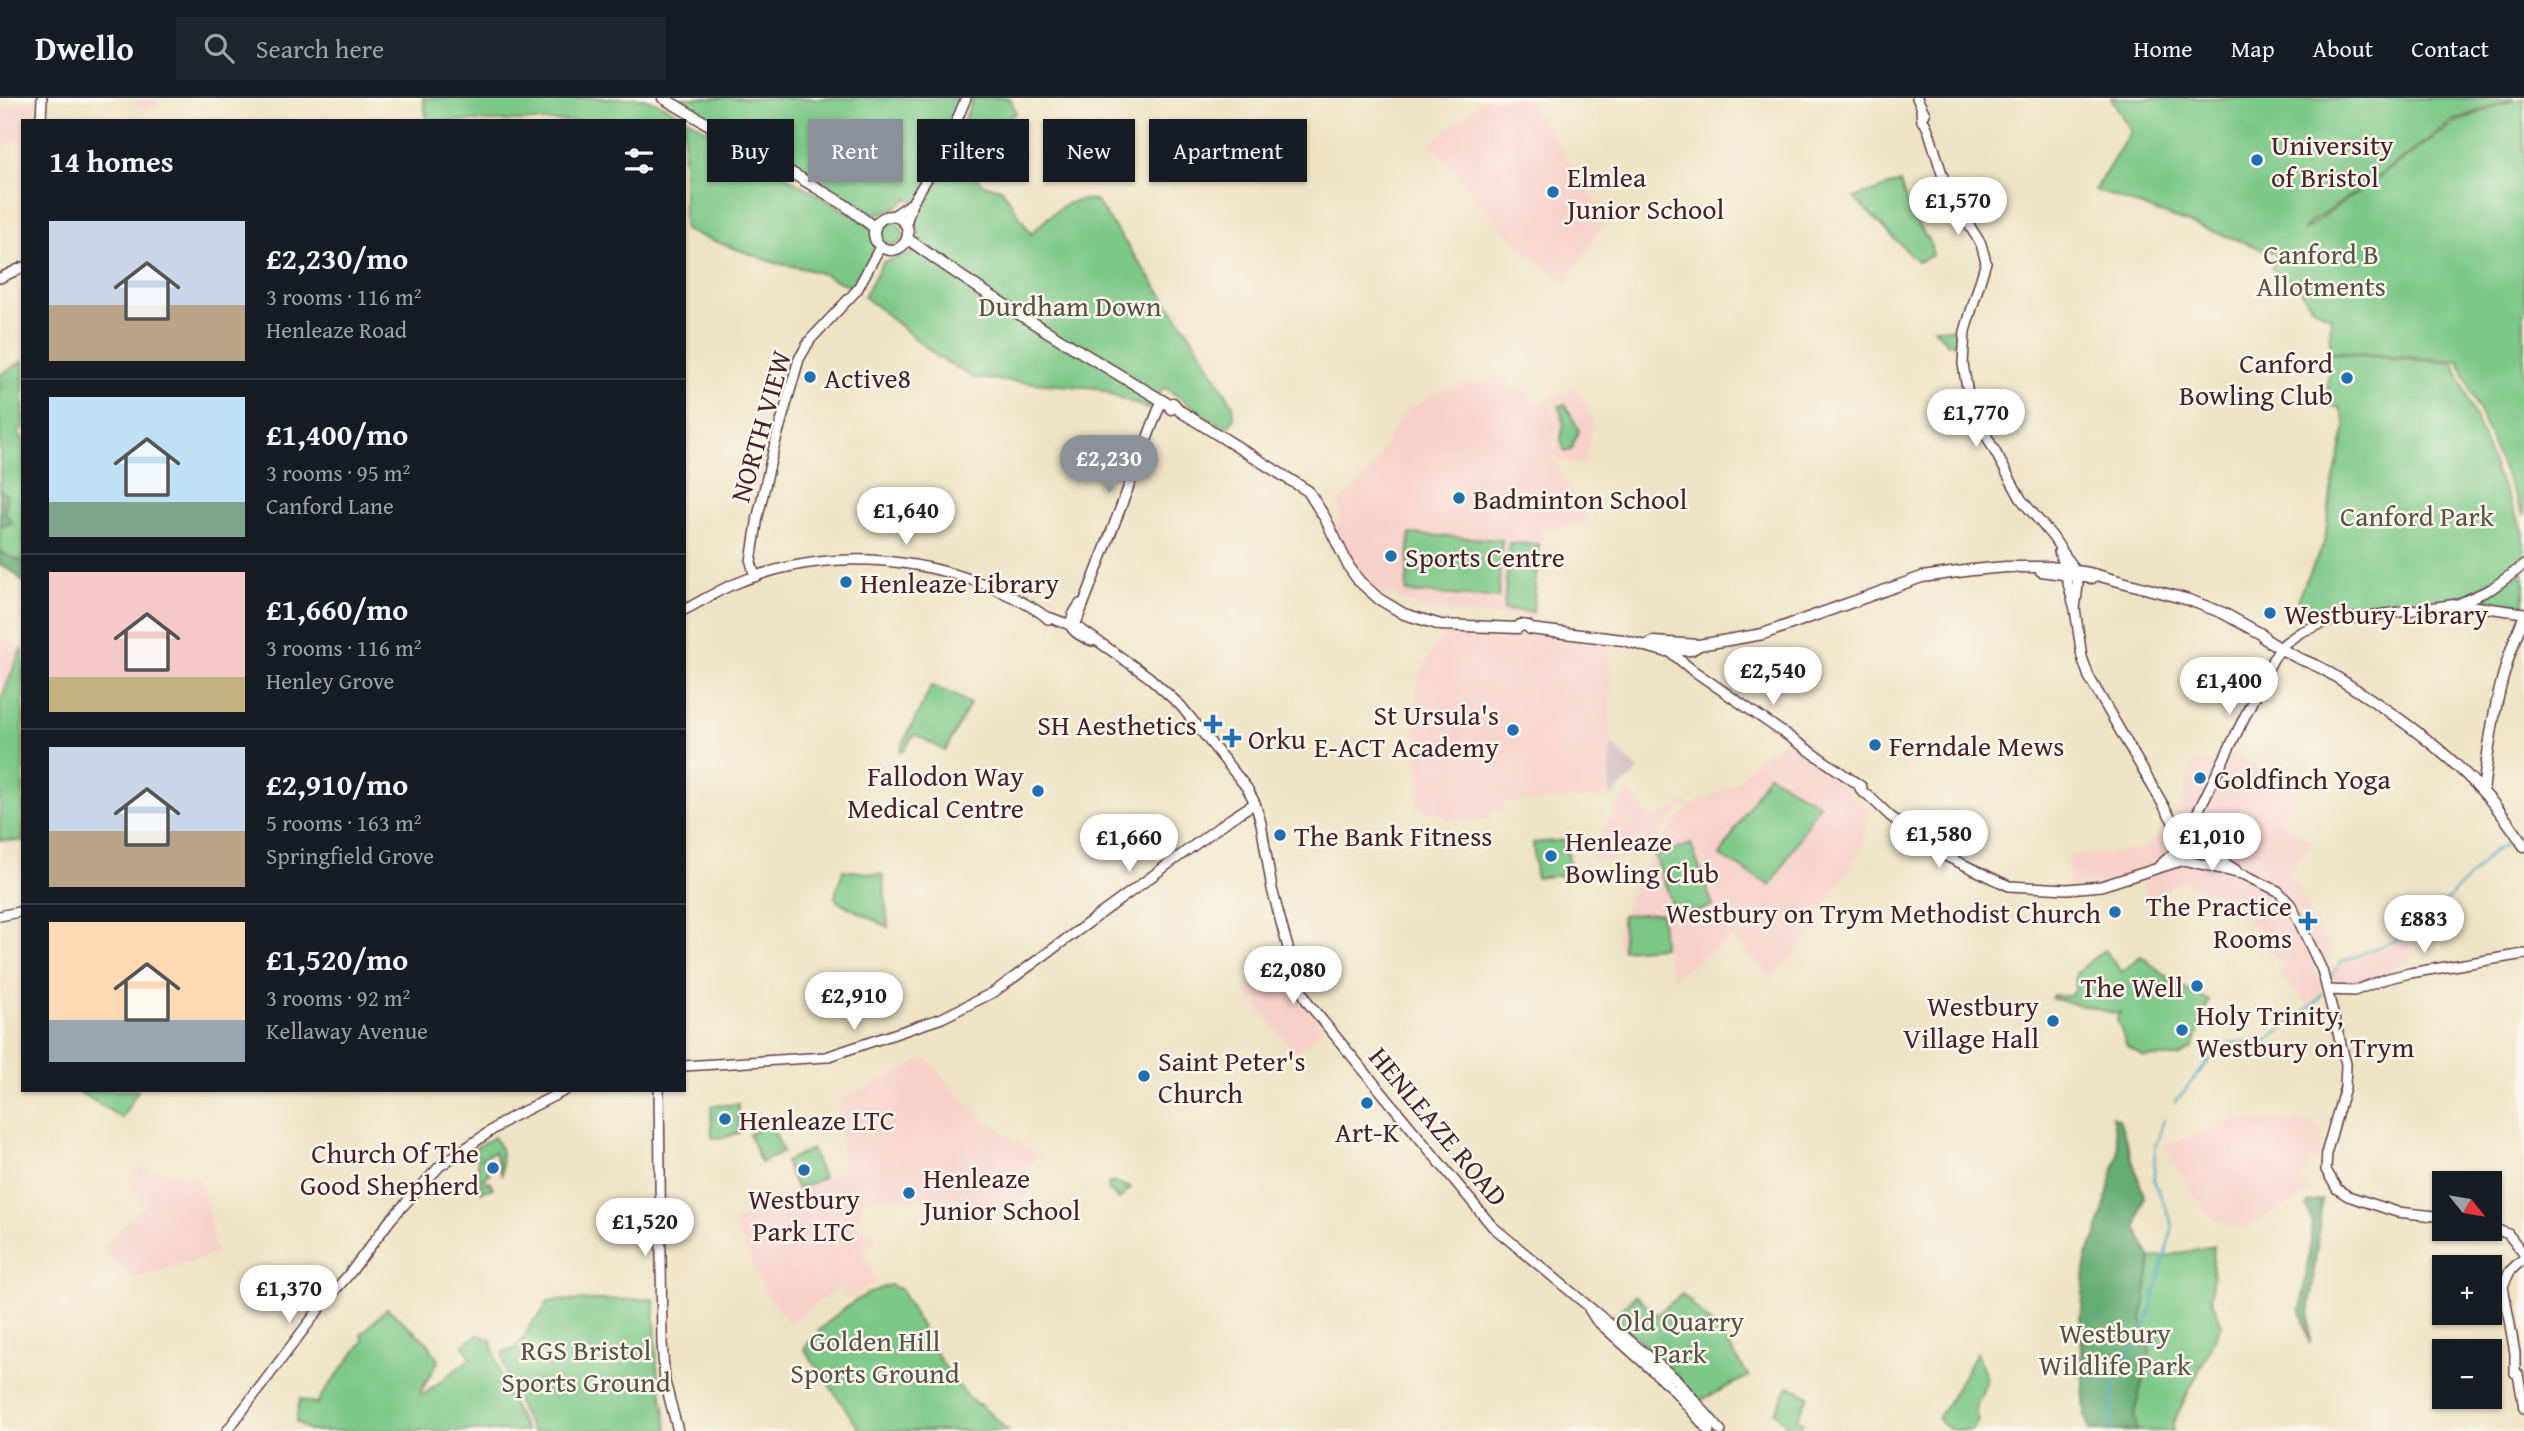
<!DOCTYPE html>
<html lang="en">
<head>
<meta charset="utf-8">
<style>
	:root { --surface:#171b24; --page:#20242c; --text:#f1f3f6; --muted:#9ea1a6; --line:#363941; --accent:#8c9099 }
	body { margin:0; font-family:"Gentium Book Plus",serif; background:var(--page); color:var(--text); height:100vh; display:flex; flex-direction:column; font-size:26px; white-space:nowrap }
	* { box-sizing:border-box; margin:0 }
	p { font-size:23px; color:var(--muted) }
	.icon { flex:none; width:38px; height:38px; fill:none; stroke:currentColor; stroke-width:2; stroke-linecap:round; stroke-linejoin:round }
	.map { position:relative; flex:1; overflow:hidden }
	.side { position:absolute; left:21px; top:21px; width:665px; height:973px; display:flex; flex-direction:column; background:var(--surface); border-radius:0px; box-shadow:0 2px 5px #0004 }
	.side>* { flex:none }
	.hud { position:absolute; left:707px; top:21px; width:665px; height:63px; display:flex; gap:14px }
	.needle { width:46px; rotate:120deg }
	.fabs { position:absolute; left:2432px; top:1073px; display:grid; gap:14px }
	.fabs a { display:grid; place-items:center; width:70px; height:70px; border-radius:0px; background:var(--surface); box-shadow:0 2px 5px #0004; font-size:35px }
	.price { position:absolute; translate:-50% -60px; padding:0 16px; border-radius:24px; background:#fff; color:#222; font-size:23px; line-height:46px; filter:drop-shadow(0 2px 4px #0008) }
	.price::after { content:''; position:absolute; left:50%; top:42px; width:21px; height:16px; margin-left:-10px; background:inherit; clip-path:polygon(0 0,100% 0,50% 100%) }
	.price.on { background:var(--accent); color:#fff }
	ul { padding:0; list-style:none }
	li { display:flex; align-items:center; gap:21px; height:175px; padding:0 28px }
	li+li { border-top:2px solid var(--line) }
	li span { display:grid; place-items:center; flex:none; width:196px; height:140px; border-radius:0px; color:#555 }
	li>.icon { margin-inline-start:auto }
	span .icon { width:84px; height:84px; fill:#fffc; stroke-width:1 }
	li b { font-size:30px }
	h2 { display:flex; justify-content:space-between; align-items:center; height:84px; padding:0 28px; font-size:30px }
	.pill { padding:0 24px; border-radius:0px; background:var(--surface); box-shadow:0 2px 5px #0004; font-size:24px; line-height:63px }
	.pill.on { background:var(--accent); color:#fff }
	header { display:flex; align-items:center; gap:42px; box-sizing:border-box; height:98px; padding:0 35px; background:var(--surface); border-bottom:2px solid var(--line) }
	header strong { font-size:33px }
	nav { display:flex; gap:38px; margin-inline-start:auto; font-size:24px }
	.search { width:490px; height:63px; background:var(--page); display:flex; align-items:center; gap:18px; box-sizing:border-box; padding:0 24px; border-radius:0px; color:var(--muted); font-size:26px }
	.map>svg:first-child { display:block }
	.built { fill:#f7d0ca }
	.industrial { fill:#d2bec2 }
	.green { fill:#7cc886; stroke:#637458; stroke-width:2 }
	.forest { fill:#65ac73; stroke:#58664f; stroke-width:2 }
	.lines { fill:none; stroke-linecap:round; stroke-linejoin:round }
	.stream { stroke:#45a7c5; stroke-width:2 }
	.secondary-casing { stroke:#633c42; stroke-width:12 }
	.primary-casing { stroke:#633c42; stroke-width:13 }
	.secondary { stroke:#fff; stroke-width:9 }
	.primary { stroke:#fff; stroke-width:10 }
	.poi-dot { fill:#1f6fb2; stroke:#fbf7ec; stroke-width:2.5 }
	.labels { text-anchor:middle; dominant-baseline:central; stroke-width:5; stroke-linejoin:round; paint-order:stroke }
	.poi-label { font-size:28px; fill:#4a1f2b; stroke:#fbf7ec; text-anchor:start }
	.park-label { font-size:28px; fill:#595246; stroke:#fbf7ec }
	.street-label { font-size:28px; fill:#4a1f2b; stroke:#fbf7ec }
</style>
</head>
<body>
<header>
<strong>Dwello</strong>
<div class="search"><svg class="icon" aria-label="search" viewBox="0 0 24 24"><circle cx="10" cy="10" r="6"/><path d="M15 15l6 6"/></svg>Search here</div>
<nav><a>Home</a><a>Map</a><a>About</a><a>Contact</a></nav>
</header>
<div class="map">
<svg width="2524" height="1333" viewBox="0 0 2524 1333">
	<rect width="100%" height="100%" fill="#fbf7ec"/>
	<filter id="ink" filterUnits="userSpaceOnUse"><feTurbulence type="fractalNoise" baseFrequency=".0143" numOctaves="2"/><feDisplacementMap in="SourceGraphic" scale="14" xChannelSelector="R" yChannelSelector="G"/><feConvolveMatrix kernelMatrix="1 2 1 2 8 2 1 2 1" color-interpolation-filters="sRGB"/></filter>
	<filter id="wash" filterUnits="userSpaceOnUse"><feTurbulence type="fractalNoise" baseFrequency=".00686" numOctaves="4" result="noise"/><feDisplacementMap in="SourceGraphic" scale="28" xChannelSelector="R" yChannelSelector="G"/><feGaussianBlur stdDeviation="1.57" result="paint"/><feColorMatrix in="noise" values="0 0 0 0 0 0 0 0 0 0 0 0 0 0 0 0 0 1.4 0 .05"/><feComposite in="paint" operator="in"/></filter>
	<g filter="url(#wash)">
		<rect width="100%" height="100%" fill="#eee3c5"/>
		<!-- built -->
		<path class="built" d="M1485,0H1527L1601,111L1605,121L1598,136L1567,187L1522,150L1497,125L1430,45Z
			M34,1L37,23H23V46L19,42L0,49V10Z
			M136,2H157L158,10L137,12Z
			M1503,276L1517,295L1527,293L1532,307L1549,301L1556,329L1552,359L1588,423L1582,427L1541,431L1534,521L1429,513L1377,491L1359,474L1342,447L1335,429L1342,415L1337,405L1352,393L1377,363L1398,322L1411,309L1441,293L1472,284L1473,287Z
			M1577,289L1593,322L1584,367L1556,362L1554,359L1559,335L1551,298Z
			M1452,533L1612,540L1609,682L1611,699L1504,705V712L1492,713L1491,721L1457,724L1449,723L1442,717L1416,710L1418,691H1421L1414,619L1415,596L1421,574L1435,546L1445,536Z
			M0,539L14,545L20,551L0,602Z
			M1783,641L1871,711L1864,746L1820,816L1807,841L1771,881L1732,840L1673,880L1664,850L1619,853L1616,835L1635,783L1675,724L1692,708L1735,686L1759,659L1766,654L1777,652Z
			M2228,654L2299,691L2280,721L2313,743L2288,773L2302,797L2317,832L2334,855L2314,870L2321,885L2317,900L2309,908L2279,877L2286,869L2264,848L2273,840L2245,823L2251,810L2179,784L2151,802L2137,777L2068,791V758L2135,753L2176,729L2192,662L2221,667Z
			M1629,692L1653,722L1690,702L1672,720L1646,758L1589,763L1615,710Z
			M2408,841L2417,857L2361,889L2353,891L2335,889L2331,885V874L2338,867Z
			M1283,856L1297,896L1324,931L1296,954L1245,896L1270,859Z
			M927,960L956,995L980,1017L1010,1039L1040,1056L1024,1069L1034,1092L995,1115L958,1100L864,1101L856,1128L875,1136L873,1146L863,1154L878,1182L849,1201L839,1188L790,1226L764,1192L733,1124L815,1084L842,1073L840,1002Z
			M2300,1022L2318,1028L2323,1037L2319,1063L2309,1065L2299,1084L2313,1094L2245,1130H2236L2215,1121L2204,1112L2169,1056L2168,1043H2176L2194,1037L2221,1023Z
			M141,1069L194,1079L200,1083L204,1092L216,1156L134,1180L112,1161L104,1148L144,1106L124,1086Z"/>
		<!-- industrial -->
		<path class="industrial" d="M1611,646L1639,672L1611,699L1609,682Z"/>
		<!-- green -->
		<path class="green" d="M423,0H644L667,9L871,128L878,154L853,190L823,176L802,170L775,165L684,132V23H427Z
			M671,0H962L947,34L955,47L973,0H1010L1016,15L956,48V50L983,87L1002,91L1031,136C1053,115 1063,100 1095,102L1192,239L1233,307L1234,320L1229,328L1220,327L1164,289L1148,311L1096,290L974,280L939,260L864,198L883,164L911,156L921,143L914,119L918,108L908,100C899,109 885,116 872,115L686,7Z
			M2111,0H2514L2454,22L2362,90L2311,124L2302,134L2456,24L2490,10L2524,0V418L2502,370L2459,263L2330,253L2331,219L2311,208L2296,185L2271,171L2277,156L2095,92L2131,33Z
			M1900,84L1910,115L1930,145L1933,157L1918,164L1854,100Z
			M881 136a11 11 0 1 1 22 0a11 11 0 1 1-22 0Z
			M1934,230L1958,231L1957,243L1952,246L1947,245Z
			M2330,255L2454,265L2497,377L2524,434V459L2516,465L2511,464V469L2469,496L2450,502L2311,519L2297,501L2325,444L2331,393L2346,329L2340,309H2326Z
			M23,263V330L18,334L23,342V478L0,466V277Z
			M1565,306L1579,332L1571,352L1565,354L1561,341L1564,325L1559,308Z
			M1410,436L1502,442L1498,500L1406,494Z
			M1509,445L1539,446L1533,514L1504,512Z
			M2524,472V507L2520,509L2489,505L2487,502L2488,499Z
			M21,552H23V743L0,742V604Z
			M931,588L952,596L970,606L945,653L915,636L903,653H900C909,630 922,611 931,588Z
			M1768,676L1819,706L1771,788L1720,758Z
			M1567,742L1570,775L1567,777L1536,780L1533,745Z
			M1691,746L1713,808L1677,820L1655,758Z
			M843,772L883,777L888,829L837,803L835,798Z
			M1661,815L1663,849L1623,852L1622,817Z
			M2104,852L2122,874L2141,858L2175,885L2209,903L2193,950L2178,959H2144L2127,948L2117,921L2120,913L2117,916L2051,900L2053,897L2070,898L2075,891L2076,875Z
			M76,992H138L122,1020Z
			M738,1006L739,1035L726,1039L712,1040L711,1008Z
			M771,1025L783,1054L761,1065L749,1036Z
			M494,1039L501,1051L502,1078L494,1054L482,1059L490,1076L484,1079L486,1085L490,1083L493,1090L481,1094L476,1049Z
			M811,1051L823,1080L797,1091L785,1064Z
			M1114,1084L1131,1090L1118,1102L1108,1090V1086Z
			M2214,1148L2211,1200L2222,1226L2172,1327L2173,1333H2136L2134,1316L2150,1252L2142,1223L2151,1161Z
			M890,1187L901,1192C923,1231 943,1276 976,1307L980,1306L1008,1333H861L804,1251C824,1223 857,1197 890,1187Z
			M1682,1196L1719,1234L1749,1278L1699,1303L1667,1267L1613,1219L1635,1197L1656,1217Z
			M654,1201L657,1268L668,1333H532L508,1287L503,1255L518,1249L533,1223L540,1217L548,1203Z
			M387,1210L428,1245L438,1263L420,1295L423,1297L471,1260L463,1247L478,1237L491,1242L504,1290L526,1333H309L296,1323L300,1301L317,1306L322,1297L365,1241L361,1237Z
			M1977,1254L1987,1282L1975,1312L1978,1322L1971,1333C1957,1333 1946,1333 1938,1321Z
			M1789,1288L1809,1298L1796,1321L1803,1325L1798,1333H1792L1775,1314Z"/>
		<!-- forest -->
		<path class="forest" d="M0,393L7,397L5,414L12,425L5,428L0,426Z
			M0,454L23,464V484L15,475L0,467Z
			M2112,1018L2119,1021L2144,1098L2136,1130L2151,1161L2142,1223L2150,1252L2134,1316L2136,1333H2089L2085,1316L2080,1235L2086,1159L2096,1140L2117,1059L2118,1047Z
			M2322,1102L2309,1218L2310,1246L2301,1213L2311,1142L2312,1123L2307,1109L2308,1105Z"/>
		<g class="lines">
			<!-- stream -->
			<path class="stream" d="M2331,877L2341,864L2439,825L2443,820L2444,807L2454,794L2464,785L2492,754L2516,741
				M2229,945L2269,942L2319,902L2322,895
				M2175,1004L2221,948
				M2114,1333L2110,1326L2115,1279L2147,1225L2173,1128L2154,1082L2155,1050L2164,1022"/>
		</g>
	</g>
	<g filter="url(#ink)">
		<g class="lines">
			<!-- secondary casing -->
			<g class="secondary-casing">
				<path id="secondary" d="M1917,0L1925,16
					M1921,13L1922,23L1925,25L1929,34L1947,92L1981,146L1986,164L1965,233L1963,266L1968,296L1981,328L2021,401L2052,438L2075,472L2078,487L2075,511
					M41,23L42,0
					M893,118L912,105
					M906,126L912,105L944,53L966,0
					M0,180L23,169
					M2059,453L2075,511L2082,559L2089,579L2183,741
					M755,479L751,464L758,418L774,349L799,261L810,242L857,192L880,149
					M2460,505L2491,491L2524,467
					M1080,506C1064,527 1069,534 1092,543
					M684,512C700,504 715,494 732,487C811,453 897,455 978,484C995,490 1036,509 1048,521
					M1045,518L1079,530L1149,579L1181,608L1247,690L1255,705L1261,725L1272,791L1283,832L1298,885L1308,905L1492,1128L1677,1282L1721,1333
					M1070,528L1077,523L1162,302
					M1669,553L1691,571L1862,689
					M1859,688L1862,694L1868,697L1890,718L1937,754L2009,788L2068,791L2101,788L2184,762
					M2185,740L2273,561L2285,545L2301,534L2326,524L2458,506L2524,515
					M2177,752L2179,758L2184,762L2245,777L2278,793L2291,807L2322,872L2346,966L2345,989L2327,1052L2326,1072L2337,1091L2348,1098L2397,1114L2445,1119
					M2159,768L2177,752L2180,743L2188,739L2194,741L2211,756L2236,772
					M0,818L23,813
					M2327,892L2354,893L2385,881L2410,875L2524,856
					M684,968L826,959L942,920L994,894L1230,721L1255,705
					M659,992L662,1245L665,1284L678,1333
					M2490,1129L2508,1136L2524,1156
					M2524,1160L2510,1173L2503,1188L2515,1255V1275L2518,1276L2524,1310
					M1589,1211L1596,1222L1673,1291L1709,1333
					M227,1333L323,1206L350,1175L391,1121L440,1068L508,1021L566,992"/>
			</g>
			<!-- primary casing -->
			<g class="primary-casing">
				<path id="primary" d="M663,0L802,81L845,107L875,130
					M874 135a17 17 0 1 1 34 0a17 17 0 1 1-34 0Z
					M908,141C991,202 1080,253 1168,306L1171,311
					M1168,306L1173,305L1180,313L1308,393L1325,420L1349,469L1359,483L1379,501L1404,516L1441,527L1518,530L1520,527L1528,528L1530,531L1623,542L1664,553L1691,552L1698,548
					M2041,473L2092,480
					M1644,548L1653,544L1699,547L1763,536L1922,479L1972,472L2006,469H2050L2089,475L2189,502L2223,515L2263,537L2265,541C2277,548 2290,557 2303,562C2310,565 2316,567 2323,571C2399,617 2477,671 2524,748
					M2483,694C2490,634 2499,574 2524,519"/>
			</g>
			<!-- secondary -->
			<use href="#secondary" class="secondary"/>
			<!-- primary -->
			<use href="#primary" class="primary"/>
		</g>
	</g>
	<!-- markers -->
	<g class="poi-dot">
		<circle cx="2257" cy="62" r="7"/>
		<circle cx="1553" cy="94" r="7"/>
		<circle cx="810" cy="279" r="7"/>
		<circle cx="2347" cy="280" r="7"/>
		<circle cx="1459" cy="400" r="7"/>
		<circle cx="1391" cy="458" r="7"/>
		<circle cx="846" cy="484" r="7"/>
		<circle cx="2270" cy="515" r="7"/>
		<path d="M1209.5 615.5h7v7h7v7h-7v7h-7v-7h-7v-7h7z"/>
		<circle cx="1513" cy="632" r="7"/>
		<path d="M1228.5 629.5h7v7h7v7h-7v7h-7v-7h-7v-7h7z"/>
		<circle cx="1875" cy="647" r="7"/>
		<circle cx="2200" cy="680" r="7"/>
		<circle cx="1038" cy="693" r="7"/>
		<circle cx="1280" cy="737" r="7"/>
		<circle cx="1551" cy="758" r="7"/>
		<circle cx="2115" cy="814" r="7"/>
		<path d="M2304.5 812.5h7v7h7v7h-7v7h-7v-7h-7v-7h7z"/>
		<circle cx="2197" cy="888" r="7"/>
		<circle cx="2053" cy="923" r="7"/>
		<circle cx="2182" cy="932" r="7"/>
		<circle cx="1144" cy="978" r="7"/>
		<circle cx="1367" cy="1005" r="7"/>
		<circle cx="725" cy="1021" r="7"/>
		<circle cx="493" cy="1070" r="7"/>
		<circle cx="804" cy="1072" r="7"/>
		<circle cx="909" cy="1095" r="7"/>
	</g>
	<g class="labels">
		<!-- poi labels -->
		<g class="poi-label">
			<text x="2271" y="46">University<tspan x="2271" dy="32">of Bristol</tspan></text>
			<text x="1567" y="78">Elmlea<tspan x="1567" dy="32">Junior School</tspan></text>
			<text x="2333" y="264" text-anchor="end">Canford<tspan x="2333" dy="32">Bowling Club</tspan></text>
			<text x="824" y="279">Active8</text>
			<text x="1473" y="400">Badminton School</text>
			<text x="1405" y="458">Sports Centre</text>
			<text x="860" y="484">Henleaze Library</text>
			<text x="2284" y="515">Westbury Library</text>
			<text x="1499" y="616" text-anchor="end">St Ursula's<tspan x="1499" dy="32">E-ACT Academy</tspan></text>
			<text x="1197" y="626" text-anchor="end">SH Aesthetics</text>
			<text x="1248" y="640">Orku</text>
			<text x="1889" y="647">Ferndale Mews</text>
			<text x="1024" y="677" text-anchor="end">Fallodon Way<tspan x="1024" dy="32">Medical Centre</tspan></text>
			<text x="2214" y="680">Goldfinch Yoga</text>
			<text x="1294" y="737">The Bank Fitness</text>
			<text x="1565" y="742">Henleaze<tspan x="1565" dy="32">Bowling Club</tspan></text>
			<text x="2292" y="807" text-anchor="end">The Practice<tspan x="2292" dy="32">Rooms</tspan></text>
			<text x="2101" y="814" text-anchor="end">Westbury on Trym Methodist Church</text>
			<text x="2183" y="888" text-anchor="end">The Well</text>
			<text x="2039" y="907" text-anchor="end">Westbury<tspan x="2039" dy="32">Village Hall</tspan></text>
			<text x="2196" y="916">Holy Trinity,<tspan x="2196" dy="32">Westbury on Trym</tspan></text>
			<text x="1158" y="962">Saint Peter's<tspan x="1158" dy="32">Church</tspan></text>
			<text x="739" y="1021">Henleaze LTC</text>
			<text x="1367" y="1033" text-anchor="middle">Art-K</text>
			<text x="479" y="1054" text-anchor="end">Church Of The<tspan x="479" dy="32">Good Shepherd</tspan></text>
			<text x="923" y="1079">Henleaze<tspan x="923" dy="32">Junior School</tspan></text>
			<text x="804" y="1100" text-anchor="middle">Westbury<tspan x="804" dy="32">Park LTC</tspan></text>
		</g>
		<!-- park labels -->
		<g class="park-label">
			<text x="2321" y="155">Canford B<tspan x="2321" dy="32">Allotments</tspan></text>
			<text x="1070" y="207">Durdham Down</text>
			<text x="2417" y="417">Canford Park</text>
			<text x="1680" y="1222">Old Quarry<tspan x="1680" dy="32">Park</tspan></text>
			<text x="2115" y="1234">Westbury<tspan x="2115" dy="32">Wildlife Park</tspan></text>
			<text x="875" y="1242">Golden Hill<tspan x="875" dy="32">Sports Ground</tspan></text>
			<text x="586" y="1251">RGS Bristol<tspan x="586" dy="32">Sports Ground</tspan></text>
		</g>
		<!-- street labels -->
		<g class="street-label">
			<text transform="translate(760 328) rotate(-74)">NORTH VIEW</text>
			<text transform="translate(1439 1028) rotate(50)">HENLEAZE ROAD</text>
		</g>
	</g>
</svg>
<div class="fabs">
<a><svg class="needle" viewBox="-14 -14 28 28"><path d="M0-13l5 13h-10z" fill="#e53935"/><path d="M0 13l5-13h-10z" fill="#9ea1a6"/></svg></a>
<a>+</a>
<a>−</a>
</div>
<b class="price" style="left:1958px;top:139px">£1,570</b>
<b class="price" style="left:1976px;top:351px">£1,770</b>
<b class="price on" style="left:1109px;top:397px">£2,230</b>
<b class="price" style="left:906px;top:449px">£1,640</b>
<b class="price" style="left:1773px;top:609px">£2,540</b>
<b class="price" style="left:2229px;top:619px">£1,400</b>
<b class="price" style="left:1939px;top:772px">£1,580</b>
<b class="price" style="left:2212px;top:775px">£1,010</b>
<b class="price" style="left:1129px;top:776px">£1,660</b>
<b class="price" style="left:2424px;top:857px">£883</b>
<b class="price" style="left:1293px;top:908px">£2,080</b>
<b class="price" style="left:854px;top:934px">£2,910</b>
<b class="price" style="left:645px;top:1160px">£1,520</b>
<b class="price" style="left:289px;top:1227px">£1,370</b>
<div class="hud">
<a class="pill">Buy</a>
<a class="pill on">Rent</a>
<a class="pill">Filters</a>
<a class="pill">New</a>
<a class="pill">Apartment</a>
</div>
<section class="side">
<h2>14 homes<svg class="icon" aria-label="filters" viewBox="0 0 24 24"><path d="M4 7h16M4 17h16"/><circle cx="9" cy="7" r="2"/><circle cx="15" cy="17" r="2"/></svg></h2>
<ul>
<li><span style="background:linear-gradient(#c9d6e8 60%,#b9a48a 0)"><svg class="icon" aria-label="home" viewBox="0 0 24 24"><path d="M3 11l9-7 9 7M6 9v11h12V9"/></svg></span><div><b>£2,230/mo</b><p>3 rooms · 116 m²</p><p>Henleaze Road</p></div></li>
<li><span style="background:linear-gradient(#bfe0f5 75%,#7fa58c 0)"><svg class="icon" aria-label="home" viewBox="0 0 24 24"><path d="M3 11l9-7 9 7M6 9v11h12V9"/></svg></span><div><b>£1,400/mo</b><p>3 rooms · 95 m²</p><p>Canford Lane</p></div></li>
<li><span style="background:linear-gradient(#f6c9c9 75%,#c2b280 0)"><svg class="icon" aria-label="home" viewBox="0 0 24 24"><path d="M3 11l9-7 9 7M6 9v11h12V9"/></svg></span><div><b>£1,660/mo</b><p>3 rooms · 116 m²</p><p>Henley Grove</p></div></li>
<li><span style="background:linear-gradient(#c9d6e8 60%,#b9a48a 0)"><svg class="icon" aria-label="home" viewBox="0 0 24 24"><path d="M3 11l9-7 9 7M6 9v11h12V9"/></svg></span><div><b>£2,910/mo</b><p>5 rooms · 163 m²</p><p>Springfield Grove</p></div></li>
<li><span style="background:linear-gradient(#ffd9b3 70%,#9aa5b1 0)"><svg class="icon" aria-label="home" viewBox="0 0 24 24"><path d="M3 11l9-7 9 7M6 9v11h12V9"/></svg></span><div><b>£1,520/mo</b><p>3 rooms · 92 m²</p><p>Kellaway Avenue</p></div></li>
</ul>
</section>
</div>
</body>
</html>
